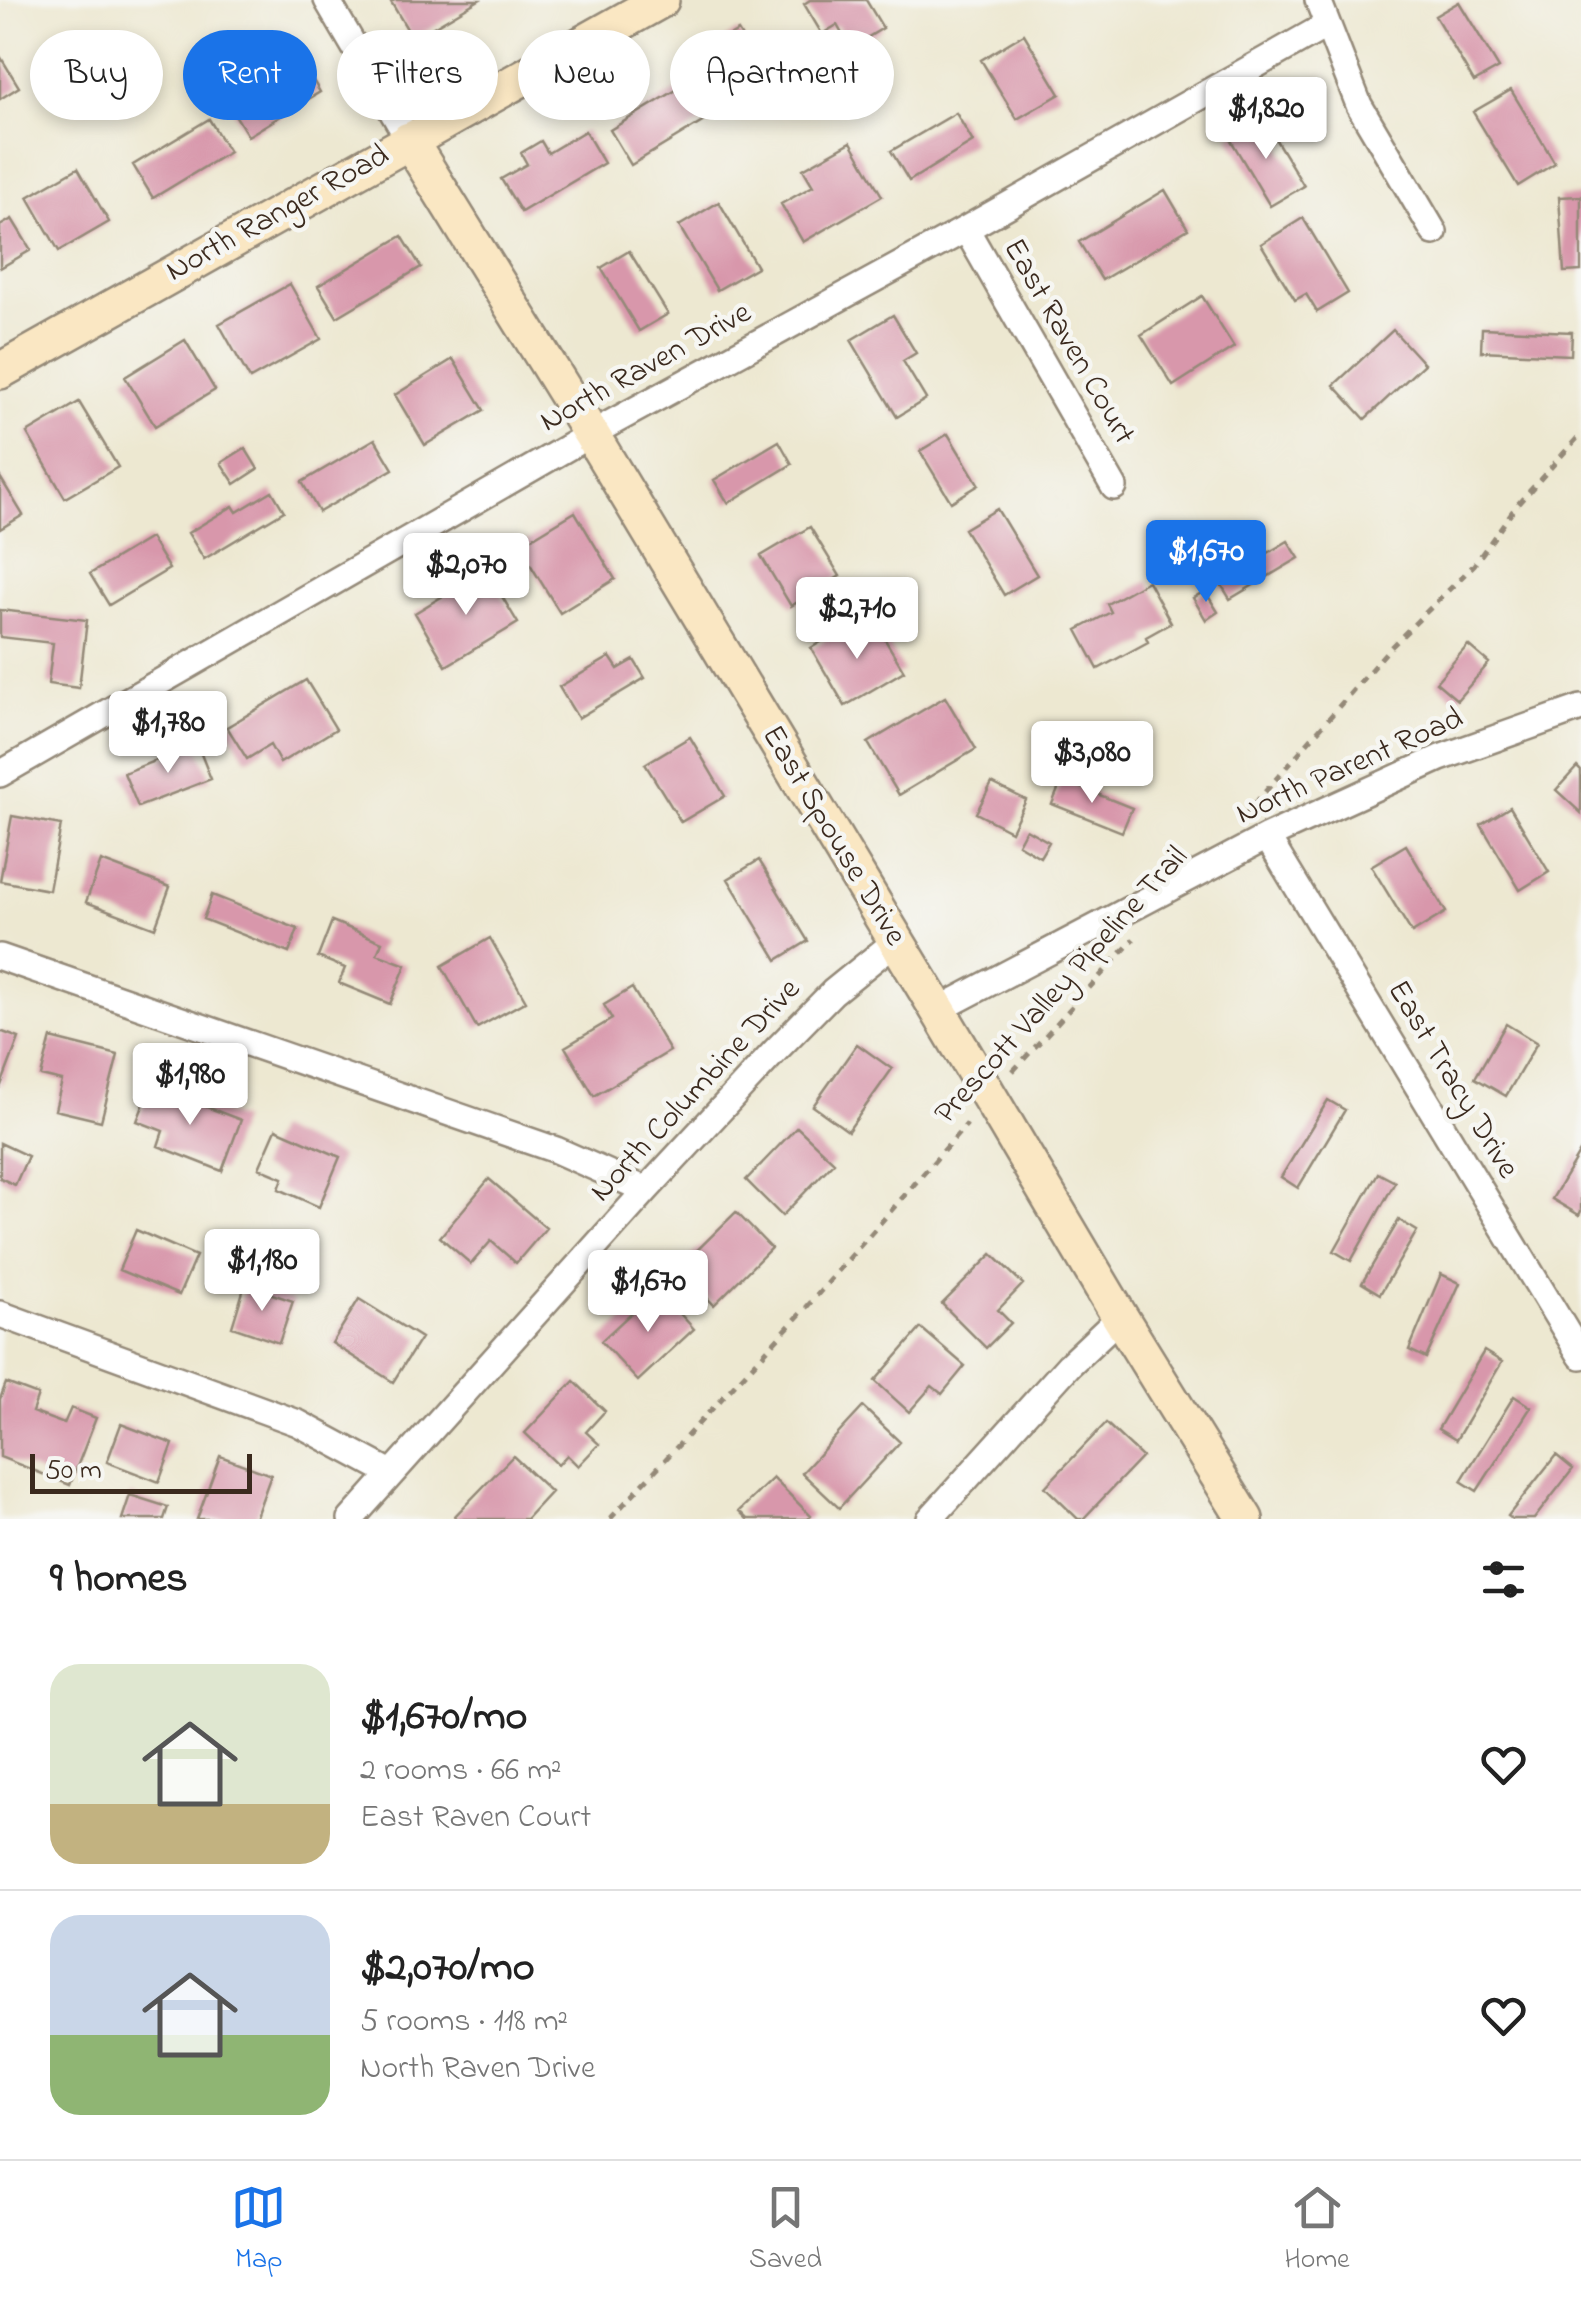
<!DOCTYPE html>
<html lang="en">
<head>
<meta charset="utf-8">
<style>
	:root { --surface:#fff; --page:#f6f6f6; --text:#222; --muted:#767676; --line:#e0e0e0; --accent:#1a73e8 }
	body { margin:0; font-family:"Indie Flower",sans-serif; background:var(--page); color:var(--text); height:100vh; display:flex; flex-direction:column; font-size:38px; white-space:nowrap }
	* { box-sizing:border-box; margin:0 }
	p { font-size:32px; color:var(--muted) }
	.icon { flex:none; width:55px; height:55px; fill:none; stroke:currentColor; stroke-width:2; stroke-linecap:round; stroke-linejoin:round }
	.map { position:relative; height:1519px; overflow:hidden }
	.panel { display:flex; flex-direction:column; background:var(--surface); flex:1 }
	.panel>* { flex:none }
	.top-card { position:absolute; left:30px; top:30px; width:1000px; height:90px; display:flex; gap:20px }
	.scale { position:absolute; left:30px; bottom:25px; width:222px; box-sizing:border-box; padding-left:10px; border:5px solid #3b2a1e; border-top:0; font-size:28px; line-height:35px; white-space:nowrap; color:#3b2a1e; -webkit-text-stroke:8px #f6f6f2; paint-order:stroke }
	.price { position:absolute; translate:-50% -85px; padding:0 22px; border-radius:10px; background:#fff; color:#222; font-size:32px; line-height:65px; filter:drop-shadow(0 2px 5px #0008) }
	.price::after { content:''; position:absolute; left:50%; top:60px; width:30px; height:22px; margin-left:-15px; background:inherit; clip-path:polygon(0 0,100% 0,50% 100%) }
	.price.on { background:var(--accent); color:#fff }
	ul { padding:0; list-style:none }
	li { display:flex; align-items:center; gap:30px; height:250px; padding:0 50px }
	li+li { border-top:2px solid var(--line) }
	li span { display:grid; place-items:center; flex:none; width:280px; height:200px; border-radius:30px; color:#555 }
	li>.icon { margin-inline-start:auto }
	span .icon { width:120px; height:120px; fill:#fffc; stroke-width:1 }
	li b { font-size:42px }
	h2 { display:flex; justify-content:space-between; align-items:center; height:120px; padding:0 50px; font-size:42px }
	.pill { padding:0 35px; border-radius:45px; background:var(--surface); box-shadow:0 5px 15px #0003; font-size:35px; line-height:90px }
	.pill.on { background:var(--accent); color:#fff }
	.tabs { display:flex; justify-content:space-around; align-items:center; height:140px; border-top:2px solid var(--line); background:var(--surface); font-size:28px; color:var(--muted) }
	.tabs a { display:grid; justify-items:center; gap:5px }
	.tabs .on { color:var(--accent) }
	.map>svg:first-child { display:block }
	.building { fill:#d897ab }
	.lines { fill:none; stroke-linecap:round; stroke-linejoin:round }
	.street-casing { stroke:#948978; stroke-width:30 }
	.secondary-casing { stroke:#948978; stroke-width:40 }
	.path { stroke:#948978; stroke-width:5; stroke-dasharray:8 8; stroke-linecap:butt }
	.street { stroke:#fff; stroke-width:25 }
	.secondary { stroke:#fae7c3; stroke-width:35 }
	.labels { text-anchor:middle; dominant-baseline:central; stroke-width:9; stroke-linejoin:round; paint-order:stroke }
	.street-label { font-size:32px; fill:#3b2a1e; stroke:#f6f6f2 }
</style>
</head>
<body>
<div class="map">
<svg width="1581" height="1519" viewBox="0 0 1581 1519">
	<rect width="100%" height="100%" fill="#f6f6f2"/>
	<filter id="ink" filterUnits="userSpaceOnUse"><feTurbulence type="fractalNoise" baseFrequency=".01" numOctaves="2"/><feDisplacementMap in="SourceGraphic" scale="20" xChannelSelector="R" yChannelSelector="G"/><feConvolveMatrix kernelMatrix="1 2 1 2 8 2 1 2 1" color-interpolation-filters="sRGB"/></filter>
	<filter id="wash" filterUnits="userSpaceOnUse"><feTurbulence type="fractalNoise" baseFrequency=".0048" numOctaves="4" result="noise"/><feDisplacementMap in="SourceGraphic" scale="40" xChannelSelector="R" yChannelSelector="G"/><feGaussianBlur stdDeviation="2.25" result="paint"/><feColorMatrix in="noise" values="0 0 0 0 0 0 0 0 0 0 0 0 0 0 0 0 0 1.4 0 .05"/><feComposite in="paint" operator="in"/></filter>
	<g filter="url(#wash)">
		<rect width="100%" height="100%" fill="#ede8d1"/>
		<g id="blocks">
			<!-- building -->
			<path class="building" d="M395,0H479L413,39L391,2Z
				M810,0H866L883,28L850,48L837,25L822,34L804,4Z
				M1459,2L1499,68L1474,82L1435,16Z
				M738,31L777,96L746,115L738,100L722,109L692,59Z
				M1024,34L1060,94L1017,119L981,60Z
				M0,56L19,87L0,99Z
				M299,57L320,92L248,136L226,100Z
				M683,86L704,121L631,165L610,130Z
				M1511,90L1555,163L1518,186L1473,112Z
				M956,113L973,142L909,181L891,151Z
				M1262,117L1304,186L1270,206L1229,137Z
				M209,119L229,152L153,198L133,165Z
				M585,131L604,163L521,212L501,179L527,164L521,153L541,141L548,153Z
				M851,142L882,196L803,242L781,204L813,186L803,169Z
				M78,168L109,222L59,251L28,197Z
				M1165,190L1188,229L1102,280L1079,242Z
				M1581,196V271L1564,272L1559,197Z
				M719,202L757,267L717,290L679,226Z
				M1303,218L1348,293L1317,312L1306,294L1295,300L1261,244Z
				M12,219L31,250L0,268V226Z
				M402,236L421,267L337,317L318,286Z
				M629,251L668,314L639,331L601,268Z
				M290,284L321,339L250,379L219,324Z
				M1202,296L1234,347L1173,386L1141,335Z
				M893,315L916,353L903,361L926,399L897,417L851,340Z
				M1482,328L1572,332L1571,355L1481,351Z
				M1393,330L1424,364L1365,419L1334,385Z
				M185,340L215,390L155,426L125,377Z
				M453,359L484,410L425,445L395,395Z
				M79,402L118,467L65,498L27,433Z
				M948,434L979,485L951,502L920,451Z
				M375,439L393,469L319,512L302,482Z
				M779,441L792,464L728,503L714,480Z
				M245,448L258,469L235,484L221,463Z
				M0,477L23,515L0,529Z
				M272,491L284,511L204,559L188,533L233,506L237,512Z
				M997,509L1037,575L1004,595L964,529Z
				M575,512L615,579L560,613L519,546Z
				M810,527L840,576L791,606L761,556Z
				M150,538L169,569L109,605L90,574Z
				M1288,541L1299,558L1230,599L1212,569L1250,546L1258,559Z
				M486,570L518,623L446,666L415,613Z
				M1148,581L1171,623L1146,637L1148,642L1098,669L1077,630L1111,612L1107,604Z
				M1205,591L1218,612L1206,620L1193,598Z
				M0,610L87,620L79,688L48,684L53,643L0,637Z
				M856,621L865,636L878,628L904,671L845,706L811,648Z
				M1468,645L1489,663L1457,700L1436,682Z
				M610,657L618,669L634,660L645,678L578,718L559,687Z
				M306,680L336,729L280,763L270,745L247,759L227,727Z
				M945,697L976,749L899,795L868,743Z
				M690,737L725,796L681,822L645,764Z
				M197,744L211,779L138,807L124,773Z
				M1577,767L1581,771V813L1556,790Z
				M1062,780L1132,808L1122,832L1052,804Z
				M992,783L1026,800L1011,831L976,813Z
				M1510,807L1549,872L1520,890L1481,825Z
				M12,816L61,825L49,890L0,881Z
				M1026,829L1049,842L1040,857L1018,844Z
				M1406,845L1446,912L1412,933L1371,866Z
				M759,860L808,941L777,960L728,879Z
				M101,861L170,887L155,928L86,902Z
				M212,895L298,929L289,953L203,919Z
				M332,921L382,942L377,954L406,965L390,1004L339,983L345,968L318,957Z
				M490,938L526,1001L477,1028L442,966Z
				M632,988L670,1051L594,1096L565,1047L612,1019L604,1005Z
				M1506,1024L1537,1043L1506,1096L1475,1078Z
				M0,1031L19,1038L0,1088Z
				M51,1038L118,1055L101,1121L55,1110L62,1081L41,1076Z
				M857,1044L892,1069L848,1131L813,1106Z
				M151,1086L241,1120L222,1171L158,1146L163,1131L137,1121Z
				M1328,1100L1345,1110L1298,1188L1281,1177Z
				M797,1127L834,1162L782,1216L746,1180Z
				M276,1129L340,1157L319,1207L279,1189L283,1178L259,1168Z
				M0,1143L28,1156L15,1185L0,1178Z
				M1581,1150V1211L1579,1215L1552,1199Z
				M1378,1173L1395,1182L1351,1261L1334,1251Z
				M489,1179L546,1228L516,1263L491,1241L471,1264L440,1237Z
				M736,1212L771,1248L714,1305L678,1269Z
				M1399,1220L1417,1231L1380,1294L1362,1283Z
				M136,1230L196,1256L179,1295L119,1270Z
				M992,1254L1023,1284L998,1310L1011,1323L986,1348L942,1304Z
				M1441,1274L1460,1283L1426,1358L1409,1350Z
				M245,1285L293,1301L279,1343L232,1327Z
				M657,1289L694,1329L638,1381L601,1341Z
				M359,1299L421,1338L393,1382L332,1343Z
				M921,1328L965,1366L942,1394L932,1386L909,1412L875,1381Z
				M1484,1351L1502,1362L1456,1440L1438,1429Z
				M574,1381L605,1411L586,1432L599,1444L578,1466L567,1455L558,1465L525,1433Z
				M6,1383L38,1395L32,1412L64,1424L71,1408L96,1418L70,1485L0,1457V1399Z
				M1514,1396L1531,1407L1477,1491L1461,1481Z
				M863,1407L900,1442L839,1508L802,1473Z
				M1106,1423L1142,1457L1083,1519H1078L1045,1487Z
				M121,1424L173,1444L159,1482L107,1462Z
				M1556,1455L1573,1469L1534,1519H1512L1508,1516Z
				M220,1456L271,1475L255,1519H197Z
				M513,1456L551,1492L526,1519H457L455,1516Z
				M773,1478L811,1516L808,1519H747L739,1511Z
				M130,1495L168,1507L164,1519H122Z"/>
		</g>
	</g>
	<g filter="url(#ink)">
		<use href="#blocks" fill-opacity="0" stroke="#948978" stroke-width="2.5"/>
		<g class="lines">
			<!-- street casing -->
			<g class="street-casing">
				<path id="street" d="M327,0L409,140
					M1318,0L1359,105L1434,232
					M966,229L1114,487
					M0,774L591,434L966,229L1327,25
					M1267,837L1581,1356
					M0,957L556,1150L646,1190
					M938,1010L1267,837L1440,758L1581,708
					M0,1314L298,1423L391,1473
					M351,1519L646,1190L776,1050L833,992L896,941
					M930,1519L1069,1365L1120,1317"/>
			</g>
			<!-- secondary casing -->
			<g class="secondary-casing">
				<path id="secondary" d="M409,140L591,434L938,1010L1120,1317L1245,1519
					M0,371L661,0"/>
			</g>
			<!-- path -->
			<path class="path" d="M1244,816L1388,650L1474,565L1517,505L1581,434
				M1013,1071L1134,939
				M610,1519L804,1310L967,1124"/>
			<!-- street -->
			<use href="#street" class="street"/>
			<!-- secondary -->
			<use href="#secondary" class="secondary"/>
		</g>
	</g>
	<g class="labels">
		<!-- street labels -->
		<g class="street-label">
			<text transform="translate(278 214) rotate(-29)">North Ranger Road</text>
			<text transform="translate(1068 342) rotate(60)">East Raven Court</text>
			<text transform="translate(646 368) rotate(-29)">North Raven Drive</text>
			<text transform="translate(1350 767) rotate(-24)">North Parent Road</text>
			<text transform="translate(833 836) rotate(59)">East Spouse Drive</text>
			<text transform="translate(1062 986) rotate(-48)">Prescott Valley Pipeline Trail</text>
			<text transform="translate(1452 1080) rotate(59)">East Tracy Drive</text>
			<text transform="translate(696 1091) rotate(-47)">North Columbine Drive</text>
		</g>
	</g>
</svg>
<div class="scale">50 m</div>
<b class="price" style="left:1266px;top:162px">$1,820</b>
<b class="price on" style="left:1206px;top:605px">$1,670</b>
<b class="price" style="left:466px;top:618px">$2,070</b>
<b class="price" style="left:857px;top:662px">$2,710</b>
<b class="price" style="left:168px;top:776px">$1,780</b>
<b class="price" style="left:1092px;top:806px">$3,080</b>
<b class="price" style="left:190px;top:1128px">$1,980</b>
<b class="price" style="left:262px;top:1314px">$1,180</b>
<b class="price" style="left:648px;top:1335px">$1,670</b>
<div class="top-card">
<a class="pill">Buy</a>
<a class="pill on">Rent</a>
<a class="pill">Filters</a>
<a class="pill">New</a>
<a class="pill">Apartment</a>
</div>
</div>
<section class="panel">
<h2>9 homes<svg class="icon" aria-label="filters" viewBox="0 0 24 24"><path d="M4 7h16M4 17h16"/><circle cx="9" cy="7" r="2"/><circle cx="15" cy="17" r="2"/></svg></h2>
<ul>
<li><span style="background:linear-gradient(#dfe7d0 70%,#c2b280 0)"><svg class="icon" aria-label="home" viewBox="0 0 24 24"><path d="M3 11l9-7 9 7M6 9v11h12V9"/></svg></span><div><b>$1,670/mo</b><p>2 rooms · 66 m²</p><p>East Raven Court</p></div><svg class="icon" aria-label="heart" viewBox="0 0 24 24"><path d="M12 20l-8-8c-3-5 5-10 8-4 3-6 11-1 8 4z"/></svg></li>
<li><span style="background:linear-gradient(#c9d6e8 60%,#8fb573 0)"><svg class="icon" aria-label="home" viewBox="0 0 24 24"><path d="M3 11l9-7 9 7M6 9v11h12V9"/></svg></span><div><b>$2,070/mo</b><p>5 rooms · 118 m²</p><p>North Raven Drive</p></div><svg class="icon" aria-label="heart" viewBox="0 0 24 24"><path d="M12 20l-8-8c-3-5 5-10 8-4 3-6 11-1 8 4z"/></svg></li>
</ul>
</section>
<nav class="tabs">
<a class="on"><svg class="icon" aria-label="map" viewBox="0 0 24 24"><path d="M3 6l6-2 6 2 6-2v14l-6 2-6-2-6 2zM9 4v14M15 6v14"/></svg>Map</a>
<a><svg class="icon" aria-label="saved" viewBox="0 0 24 24"><path d="M7 4h10v16l-5-4-5 4z"/></svg>Saved</a>
<a><svg class="icon" aria-label="home" viewBox="0 0 24 24"><path d="M3 11l9-7 9 7M6 9v11h12V9"/></svg>Home</a>
</nav>
</body>
</html>
